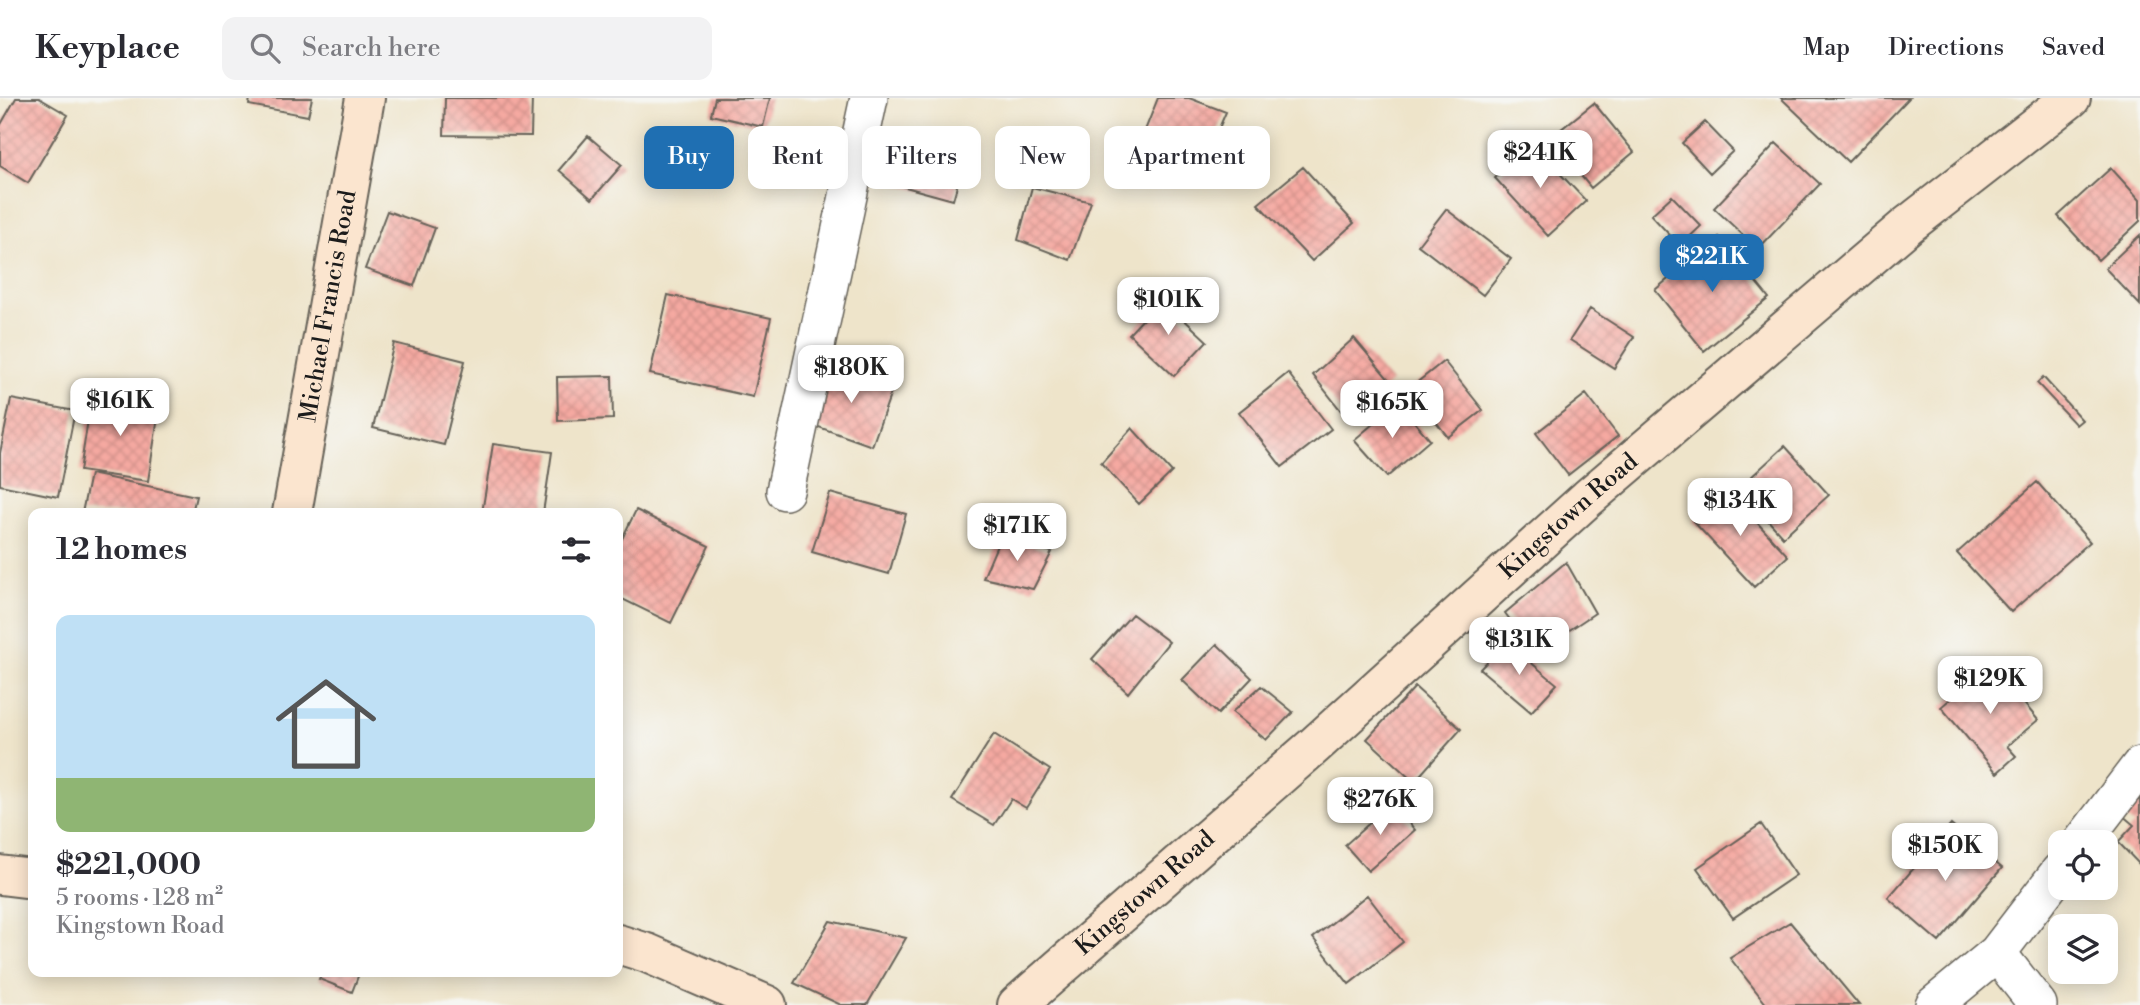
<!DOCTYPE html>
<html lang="en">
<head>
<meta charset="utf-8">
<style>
	:root { --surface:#fff; --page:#f2f2f3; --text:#2b2b33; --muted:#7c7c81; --line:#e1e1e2; --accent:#1f6fb2 }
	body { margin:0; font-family:"Libre Bodoni",serif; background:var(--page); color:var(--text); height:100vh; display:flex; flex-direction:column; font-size:26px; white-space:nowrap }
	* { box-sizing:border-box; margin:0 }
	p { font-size:23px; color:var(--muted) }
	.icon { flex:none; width:38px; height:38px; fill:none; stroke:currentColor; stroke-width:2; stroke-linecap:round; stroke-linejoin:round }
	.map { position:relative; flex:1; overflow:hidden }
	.details { position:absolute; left:28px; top:410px; width:595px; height:469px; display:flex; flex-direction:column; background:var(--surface); border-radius:14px; box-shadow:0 4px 18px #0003 }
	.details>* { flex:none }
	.guide { position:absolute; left:644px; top:28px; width:665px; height:63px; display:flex; gap:14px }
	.fabs { position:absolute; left:2048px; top:732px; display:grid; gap:14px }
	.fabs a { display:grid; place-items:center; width:70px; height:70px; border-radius:14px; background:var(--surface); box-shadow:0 4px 18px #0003; font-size:35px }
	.price { position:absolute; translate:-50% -60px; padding:0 16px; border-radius:14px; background:#fff; color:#222; font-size:23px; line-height:46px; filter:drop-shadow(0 2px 4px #0008) }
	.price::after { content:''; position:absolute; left:50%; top:42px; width:21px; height:16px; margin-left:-10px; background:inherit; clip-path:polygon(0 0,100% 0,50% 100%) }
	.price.current { background:var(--accent); color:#fff }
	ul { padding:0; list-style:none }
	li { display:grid; align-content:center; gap:14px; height:371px; padding:0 28px }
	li+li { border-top:2px solid var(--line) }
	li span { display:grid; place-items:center; height:217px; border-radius:14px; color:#555 }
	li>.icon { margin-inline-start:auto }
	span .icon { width:126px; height:126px; fill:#fffc; stroke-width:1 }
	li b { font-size:30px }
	h2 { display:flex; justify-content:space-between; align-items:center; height:84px; padding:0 28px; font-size:30px }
	.tag { padding:0 24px; border-radius:14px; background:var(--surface); box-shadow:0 4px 18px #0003; font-size:24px; line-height:63px }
	.tag.current { background:var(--accent); color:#fff }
	header { display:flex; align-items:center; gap:42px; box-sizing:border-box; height:98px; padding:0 35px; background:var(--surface); border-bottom:2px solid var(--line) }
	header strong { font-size:33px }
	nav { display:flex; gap:38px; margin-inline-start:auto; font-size:24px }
	.search { width:490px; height:63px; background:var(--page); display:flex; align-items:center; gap:18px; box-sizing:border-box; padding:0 24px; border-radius:14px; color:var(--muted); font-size:26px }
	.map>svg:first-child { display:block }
	.building { fill:url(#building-cross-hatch) }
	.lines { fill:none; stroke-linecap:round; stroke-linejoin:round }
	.street-casing { stroke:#666259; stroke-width:40 }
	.secondary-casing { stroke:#666259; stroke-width:42 }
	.street { stroke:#fff; stroke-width:37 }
	.secondary { stroke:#fbe5cf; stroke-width:38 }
	.labels { text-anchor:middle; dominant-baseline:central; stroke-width:5; stroke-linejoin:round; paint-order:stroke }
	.street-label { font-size:24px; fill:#1c1c1c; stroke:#f6f6f2 }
</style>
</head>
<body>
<header>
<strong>Keyplace</strong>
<div class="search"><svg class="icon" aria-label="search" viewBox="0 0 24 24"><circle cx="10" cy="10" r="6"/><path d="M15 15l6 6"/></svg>Search here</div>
<nav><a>Map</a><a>Directions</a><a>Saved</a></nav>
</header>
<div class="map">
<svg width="2140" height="907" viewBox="0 0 2140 907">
	<defs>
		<pattern id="building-cross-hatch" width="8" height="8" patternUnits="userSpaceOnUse" patternTransform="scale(1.75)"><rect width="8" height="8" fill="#f5a9a1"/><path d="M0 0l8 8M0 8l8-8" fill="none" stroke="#d1918a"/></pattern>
	</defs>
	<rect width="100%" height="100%" fill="#f6f6f2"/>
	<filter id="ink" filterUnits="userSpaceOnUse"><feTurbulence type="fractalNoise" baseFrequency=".0143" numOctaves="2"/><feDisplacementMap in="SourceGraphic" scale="14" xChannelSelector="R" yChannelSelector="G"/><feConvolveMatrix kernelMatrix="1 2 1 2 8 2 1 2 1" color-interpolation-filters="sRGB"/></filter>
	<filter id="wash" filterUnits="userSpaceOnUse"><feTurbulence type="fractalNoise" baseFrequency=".00686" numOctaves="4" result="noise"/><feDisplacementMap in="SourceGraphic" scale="28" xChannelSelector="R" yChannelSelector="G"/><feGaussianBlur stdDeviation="1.57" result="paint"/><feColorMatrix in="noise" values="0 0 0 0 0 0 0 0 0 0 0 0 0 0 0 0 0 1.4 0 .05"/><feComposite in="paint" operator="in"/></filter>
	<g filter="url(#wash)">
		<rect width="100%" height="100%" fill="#eee4ca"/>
		<g id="blocks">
			<!-- building -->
			<path class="building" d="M16,0H39L68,17L28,85L0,68V28Z
				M250,0H312L308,18L249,7Z
				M445,0H532L531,38L444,37Z
				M715,0H770L763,29L711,17Z
				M1158,0H1189L1226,14L1203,67L1140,45Z
				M1781,0H1909L1848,64Z
				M1594,5L1634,54L1591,90L1550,40Z
				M1705,24L1733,53L1710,75L1682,45Z
				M588,38L622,67L592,101L559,72Z
				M1776,45L1820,86L1758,151L1714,110Z
				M1532,46L1586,103L1548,138L1495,80Z
				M905,61L960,77L953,102L898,87Z
				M1303,69L1354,125L1312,163L1258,106Z
				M2111,70L2140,102V123L2098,162L2058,118Z
				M1032,89L1091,104L1070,162L1018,142Z
				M1672,98L1701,128L1680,148L1651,117Z
				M1446,111L1511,161L1483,197L1418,147Z
				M387,113L435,130L414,188L365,171Z
				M2140,137V207L2105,170Z
				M1719,139L1769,200L1704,253L1655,192Z
				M668,197L771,220L753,299L650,276Z
				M1162,201L1207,243L1174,278L1129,236Z
				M1590,211L1634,239L1614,270L1570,242Z
				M1354,240L1391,284L1346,319L1313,277Z
				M394,245L465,263L444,347L373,330Z
				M1444,263L1483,312L1448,339L1410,290Z
				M830,267L893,289L872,348L810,326Z
				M1288,275L1331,331L1282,369L1239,314Z
				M612,278L613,321L558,323L557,279Z
				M2043,279L2082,322L2076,327L2037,285Z
				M92,296L160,306L148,383L80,373Z
				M1586,296L1618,338L1568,377L1536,335Z
				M11,301L75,313L58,399L0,387V355Z
				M1398,305L1430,342L1387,379L1354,342Z
				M1132,330L1172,374L1139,406L1101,365Z
				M493,346L552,354L543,415H482Z
				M1785,348L1829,397L1783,439L1739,390Z
				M90,376L196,398L192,415H82Z
				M2037,384L2090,444L2011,514L1957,455Z
				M1727,392L1788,458L1754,489L1693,423Z
				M830,395L906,416L889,476L812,454Z
				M636,412L709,448L671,525L618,499V449Z
				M1001,438L1052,454L1033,491L983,480Z
				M1566,464L1595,515L1535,555L1505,515Z
				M1132,516L1169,544L1128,595L1092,561Z
				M1506,544L1557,586L1531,614L1480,571Z
				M1217,546L1252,580L1218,616L1182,582Z
				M1991,566L2038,622L2007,648L2016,658L1997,675L1941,609Z
				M1261,588L1293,614L1266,642L1232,614Z
				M1415,589L1461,631L1414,684L1367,641Z
				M994,636L1050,672L1026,710L1011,701L994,727L952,702Z
				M2140,700V767L2118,744L2134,727L2122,717Z
				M1392,705L1415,732L1368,773L1345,747Z
				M1761,726L1796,777L1733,820L1697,770Z
				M1951,727L2002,770L1939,844L1888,800Z
				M1367,797L1403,844L1349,886L1313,840Z
				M830,823L906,840L867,907H841L794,885Z
				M1790,824L1859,907H1767L1730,860Z
				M323,873H360L352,894L319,881Z"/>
		</g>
	</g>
	<g filter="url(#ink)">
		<use href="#blocks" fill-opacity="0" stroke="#666259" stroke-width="2"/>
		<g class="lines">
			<!-- street casing -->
			<g class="street-casing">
				<path id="street" d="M785,393L869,0
					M2082,744L2140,668
					M1997,855L2038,907
					M1934,907L1997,855L2060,773"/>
			</g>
			<!-- secondary casing -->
			<g class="secondary-casing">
				<g id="secondary">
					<path id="s1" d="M292,415L365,0"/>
					<path d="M0,777L33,781"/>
					<path d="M618,846L647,855L767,907"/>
					<path id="s2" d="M1017,907L1315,647L1588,400L1908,127L2071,0"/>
				</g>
			</g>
			<!-- street -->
			<use href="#street" class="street"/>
			<!-- secondary -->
			<use href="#secondary" class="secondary"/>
		</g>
	</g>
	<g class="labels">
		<!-- street labels -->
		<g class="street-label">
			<text stroke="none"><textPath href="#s1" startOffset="210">Michael Francis Road</textPath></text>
			<text stroke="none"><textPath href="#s2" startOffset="737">Kingstown Road</textPath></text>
			<text stroke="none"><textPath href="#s2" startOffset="170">Kingstown Road</textPath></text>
		</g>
	</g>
</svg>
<div class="fabs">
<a><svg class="icon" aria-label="locate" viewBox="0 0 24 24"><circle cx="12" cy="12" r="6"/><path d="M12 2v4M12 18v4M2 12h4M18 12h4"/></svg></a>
<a><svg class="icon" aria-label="layers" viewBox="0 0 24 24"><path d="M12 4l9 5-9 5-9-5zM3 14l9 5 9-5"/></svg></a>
</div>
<b class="price" style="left:1540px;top:92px">$241K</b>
<b class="price current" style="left:1712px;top:196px">$221K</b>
<b class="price" style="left:1168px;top:239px">$101K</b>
<b class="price" style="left:851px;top:307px">$180K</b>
<b class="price" style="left:120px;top:340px">$161K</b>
<b class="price" style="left:1392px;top:342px">$165K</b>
<b class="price" style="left:1740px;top:440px">$134K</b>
<b class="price" style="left:1017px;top:465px">$171K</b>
<b class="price" style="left:1519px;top:579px">$131K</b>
<b class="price" style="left:1990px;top:618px">$129K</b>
<b class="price" style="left:1380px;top:739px">$276K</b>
<b class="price" style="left:1945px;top:785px">$150K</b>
<div class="guide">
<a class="tag current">Buy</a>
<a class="tag">Rent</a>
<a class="tag">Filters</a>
<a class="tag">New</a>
<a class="tag">Apartment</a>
</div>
<section class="details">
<h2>12 homes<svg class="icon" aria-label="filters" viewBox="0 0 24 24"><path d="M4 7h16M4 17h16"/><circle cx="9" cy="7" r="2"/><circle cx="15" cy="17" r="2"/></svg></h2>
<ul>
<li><span style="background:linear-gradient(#bfe0f5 75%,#8fb573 0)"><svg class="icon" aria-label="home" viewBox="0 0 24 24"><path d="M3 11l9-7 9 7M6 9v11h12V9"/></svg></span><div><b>$221,000</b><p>5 rooms · 128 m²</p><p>Kingstown Road</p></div></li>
</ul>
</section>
</div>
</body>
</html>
